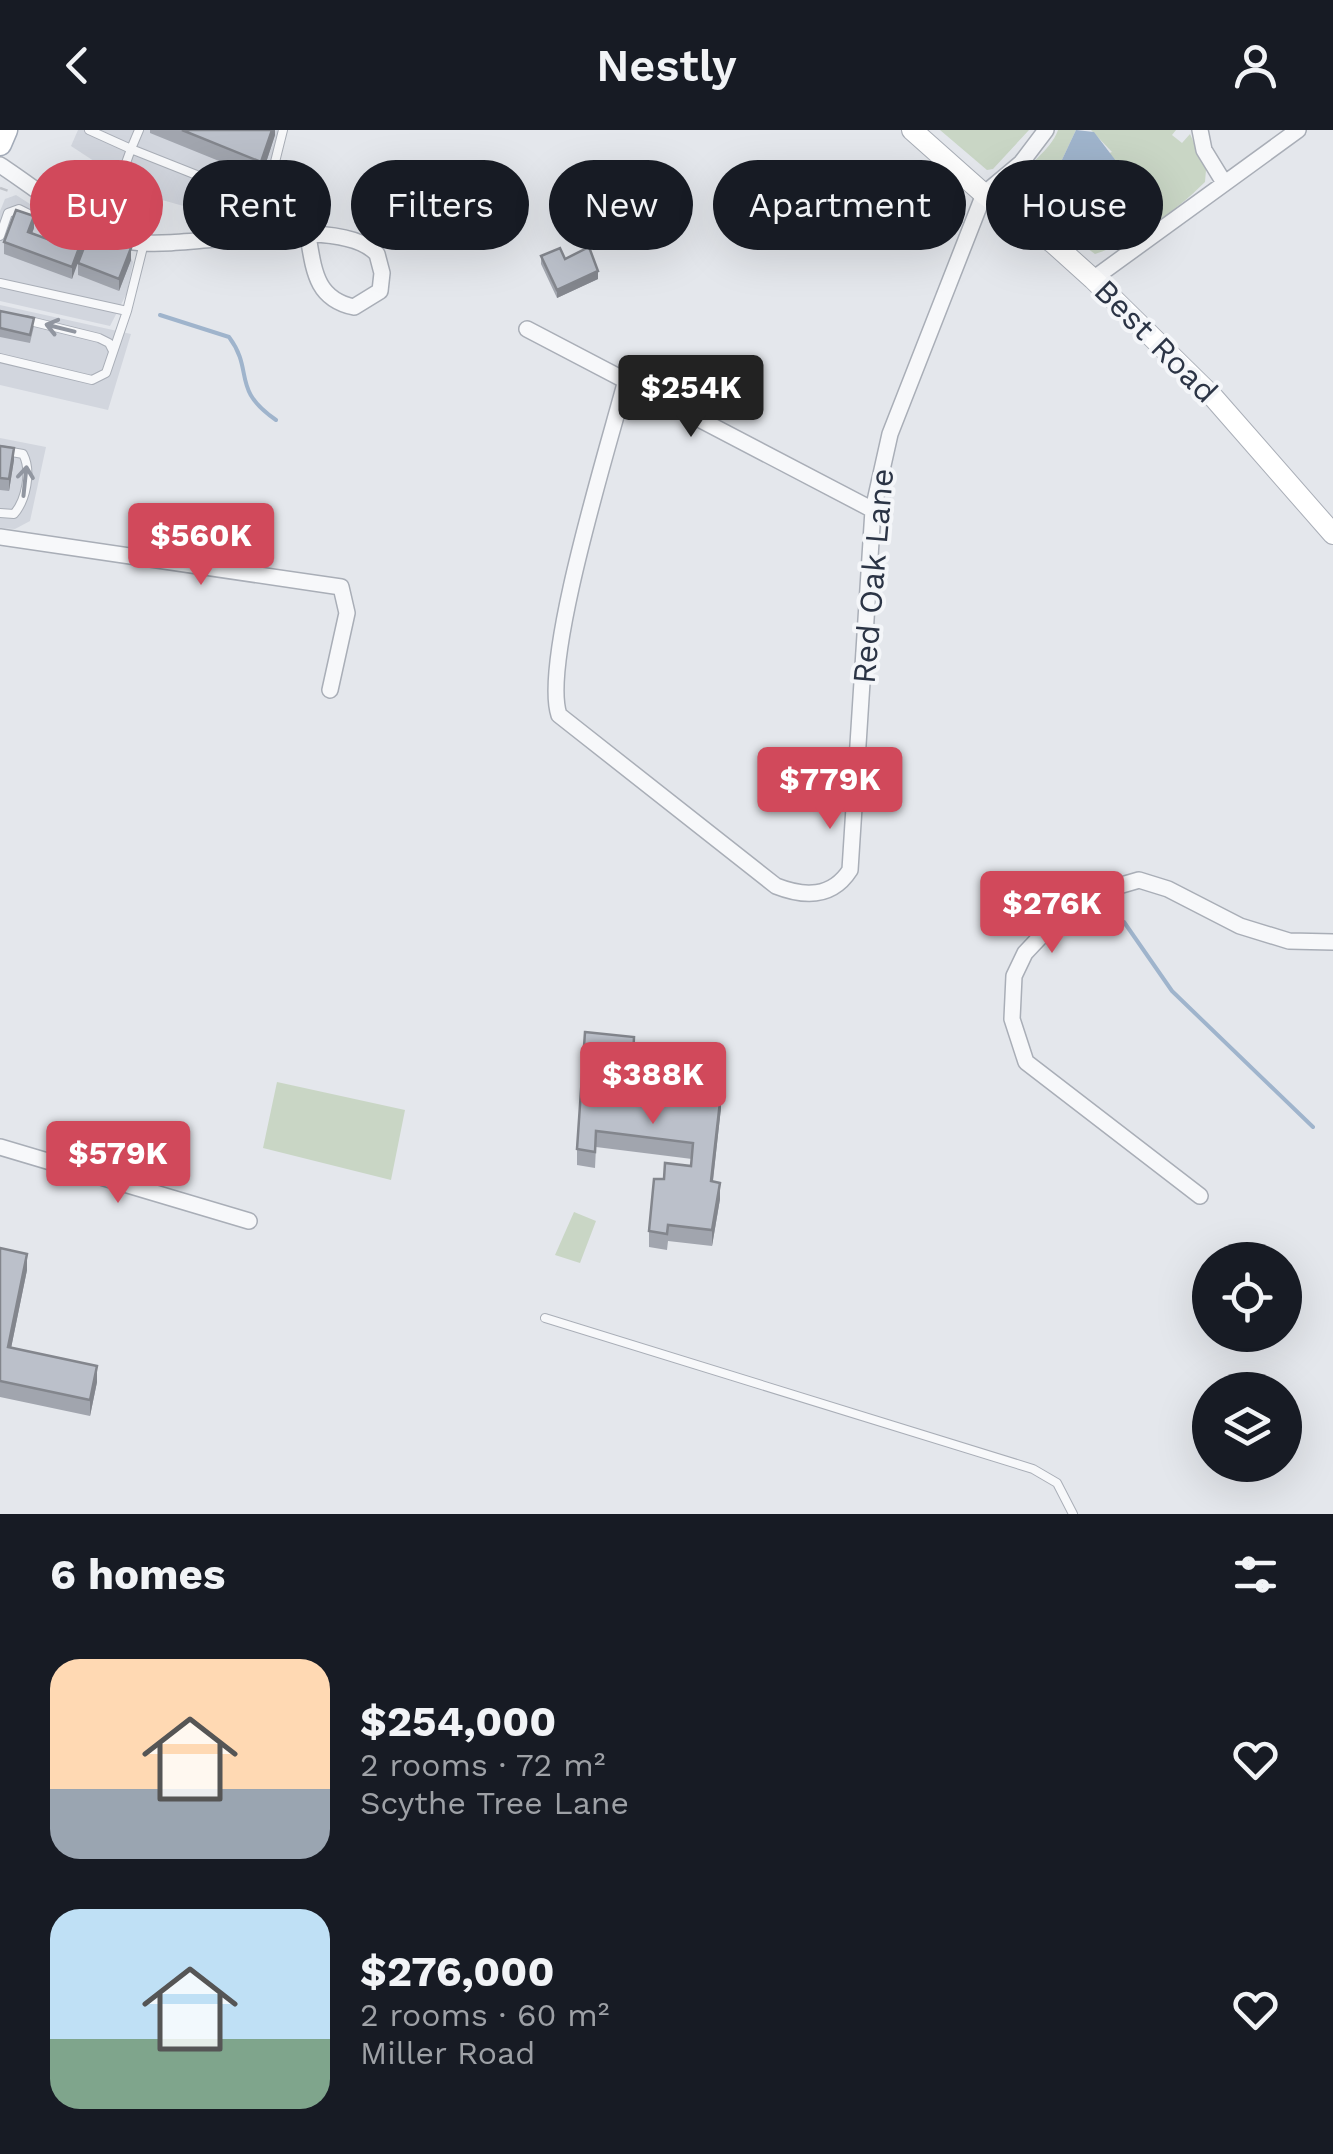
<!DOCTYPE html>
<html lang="en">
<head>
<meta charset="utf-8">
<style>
	:root { --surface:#171b24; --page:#20242c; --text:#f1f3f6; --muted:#9ea1a6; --accent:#d1495b }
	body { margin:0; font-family:"Work Sans",sans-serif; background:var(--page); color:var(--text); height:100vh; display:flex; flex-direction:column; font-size:38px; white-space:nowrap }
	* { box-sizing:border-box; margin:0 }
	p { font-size:32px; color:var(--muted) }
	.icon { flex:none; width:55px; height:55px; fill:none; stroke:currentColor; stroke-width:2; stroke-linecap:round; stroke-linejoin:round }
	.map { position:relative; height:1384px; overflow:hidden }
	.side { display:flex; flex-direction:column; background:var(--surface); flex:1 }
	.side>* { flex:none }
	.guide { position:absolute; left:30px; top:30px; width:1275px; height:90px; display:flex; gap:20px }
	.fabs { position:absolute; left:1192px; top:1112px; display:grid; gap:20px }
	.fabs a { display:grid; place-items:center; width:110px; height:110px; border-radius:50%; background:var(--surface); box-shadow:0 10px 40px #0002; font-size:50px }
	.price { position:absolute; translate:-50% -85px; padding:0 22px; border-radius:10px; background:var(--accent); color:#fff; font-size:32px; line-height:65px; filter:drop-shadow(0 2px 5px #0008) }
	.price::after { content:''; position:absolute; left:50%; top:60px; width:30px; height:22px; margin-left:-15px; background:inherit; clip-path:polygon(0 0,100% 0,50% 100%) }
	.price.selected { background:#222; color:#fff }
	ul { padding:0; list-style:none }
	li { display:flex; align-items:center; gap:30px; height:250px; padding:0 50px }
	li span { display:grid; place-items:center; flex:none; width:280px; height:200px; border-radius:30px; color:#555 }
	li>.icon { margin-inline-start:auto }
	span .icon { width:120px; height:120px; fill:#fffc; stroke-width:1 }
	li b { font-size:42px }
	h2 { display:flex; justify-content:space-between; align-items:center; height:120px; padding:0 50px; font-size:42px }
	.tag { padding:0 35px; border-radius:45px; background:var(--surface); box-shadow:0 10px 40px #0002; font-size:35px; line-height:90px }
	.tag.selected { background:var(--accent); color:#fff }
	header { display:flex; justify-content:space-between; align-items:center; height:130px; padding:0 50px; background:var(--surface); font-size:45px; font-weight:600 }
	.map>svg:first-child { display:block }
	.built { fill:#d2d6de }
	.green { fill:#c9d6c5 }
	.water { fill:#9fb4cc }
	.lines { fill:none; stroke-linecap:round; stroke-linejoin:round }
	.stream { stroke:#9fb4cc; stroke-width:4 }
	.lane-casing { stroke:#a9aeb7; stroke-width:10 }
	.street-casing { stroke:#a9aeb7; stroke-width:18 }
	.secondary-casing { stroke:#a9aeb7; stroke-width:22 }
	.primary-casing { stroke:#a3abb8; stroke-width:25 }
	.path { stroke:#c2c5cb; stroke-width:2.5; stroke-dasharray:8 8; stroke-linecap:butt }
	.lane { stroke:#f7f8fa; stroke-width:8 }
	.street { stroke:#f7f8fa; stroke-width:15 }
	.secondary { stroke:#fff; stroke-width:20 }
	.primary { stroke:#fff; stroke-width:22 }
	.wall { fill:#a1a5ae }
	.shaded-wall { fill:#83868d }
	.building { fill:#bbc0ca; stroke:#83868d; stroke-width:2.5 }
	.oneway { stroke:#9196a0 }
	.labels { text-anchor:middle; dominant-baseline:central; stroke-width:8; stroke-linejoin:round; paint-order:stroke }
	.street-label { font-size:32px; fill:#2b3445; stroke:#f4f6f9 }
</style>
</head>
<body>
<header><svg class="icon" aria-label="back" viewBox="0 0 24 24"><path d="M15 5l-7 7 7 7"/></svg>Nestly<svg class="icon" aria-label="person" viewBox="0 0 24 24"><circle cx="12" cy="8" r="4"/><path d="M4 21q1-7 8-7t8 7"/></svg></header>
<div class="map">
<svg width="1333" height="1384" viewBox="0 0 1333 1384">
	<rect width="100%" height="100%" fill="#e4e7ec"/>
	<!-- built -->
	<path class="built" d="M78,0H283L268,57L246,84L223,87L162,70L103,37L71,16Z
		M16,65L86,110L129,125L133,132L127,163L110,196L0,171V81L5,69Z
		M0,175L131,204L108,280L0,255Z
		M0,308L46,317L30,391L15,399L0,398Z"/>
	<!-- green -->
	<path class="green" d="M940,0H1029L993,39L987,40Z
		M1058,0H1076L1060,34L1046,47L1112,22L1091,0H1176L1172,5L1182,13L1190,4L1206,40L1205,52C1175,82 1134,111 1095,124L1012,63C1018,38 1049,25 1058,0Z
		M277,952L405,980L391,1050L263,1018Z
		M574,1082L596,1091L580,1133L555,1125Z"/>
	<!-- water -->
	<path class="water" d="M1076,0L1094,2L1116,31L1078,67L1064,68L1043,53L1060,34Z"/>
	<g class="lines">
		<!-- stream -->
		<path class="stream" d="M160,185L229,207C255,242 230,258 276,290
			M1124,792L1172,861L1313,997"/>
		<!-- lane casing -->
		<g class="lane-casing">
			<path id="lane" d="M89,0L131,19L139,0
				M102,100L131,19L242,63
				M0,106L8,83L19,79L71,105L83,88
				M243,108L272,44L283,0
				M0,153L127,181L144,113
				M26,190L99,208L109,213L113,221
				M0,228L92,250L106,243L127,181
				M0,320L23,324C32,341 26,370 14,384L0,383
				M545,1188L1033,1339L1057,1353L1073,1384"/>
		</g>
		<!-- street casing -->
		<g class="street-casing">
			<path id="street" d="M1200,0L1204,20L1223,51
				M0,35C36,58 92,106 134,112C191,120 338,82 377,124L382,143L380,161L354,177C316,169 314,141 308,106
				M1093,149L1298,0
				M527,199L873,380
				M626,250C609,315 541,532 559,585L776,756C804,767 832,768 850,740L873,380L890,304L984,64L1021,33L1046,0
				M0,407L341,457L347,483L330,560
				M0,1017L249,1091
				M1200,1066L1026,932L1012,889L1014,846L1025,823L1077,768L1139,750L1168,759L1240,796L1289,811L1333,812"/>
		</g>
		<!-- secondary casing -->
		<g class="secondary-casing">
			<path id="secondary" d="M912,0L984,64L1053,113L1093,149L1214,268L1333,404"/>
		</g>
		<!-- primary casing -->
		<g class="primary-casing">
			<path id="primary" d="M0,14L6,0"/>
		</g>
		<!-- path -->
		<path class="path" d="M0,58L14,63"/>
		<!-- lane -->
		<use href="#lane" class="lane"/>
		<!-- street -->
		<use href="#street" class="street"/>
		<!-- secondary -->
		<use href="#secondary" class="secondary"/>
		<!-- primary -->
		<use href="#primary" class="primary"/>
	</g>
	<!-- wall -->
	<path class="wall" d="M150,0H275V5L261,48L150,3Z
		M34,98L32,103L58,113L83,107L72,149L4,124V112Z
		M541,126L565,129L598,149L557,168L541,134Z
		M131,130L119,161L78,145V133Z
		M0,181L34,196L30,213L0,207Z
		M0,316L14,330L9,361L0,360Z
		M634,923L633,948L668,967L688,969L709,961L721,978L713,1051L720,1069L712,1116L668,1111L667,1120L649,1117V1101L664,1049L691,1036L692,1029L596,1017L595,1038L577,1035V1019Z
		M0,1118L27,1140L11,1218L97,1252L90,1286L0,1267Z"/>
	<!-- shaded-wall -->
	<path class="shaded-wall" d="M272,0H275V5L261,48V32Z
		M34,86V98L28,114V102Z
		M83,107V119L72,149V137Z
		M131,118V130L119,161V149Z
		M598,141V149L557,168V160Z
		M14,318V330L9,361V349Z
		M721,963V978L711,1067V1051Z
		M720,1053V1069L712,1116V1100Z
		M27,1124V1140L8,1233V1217Z
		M97,1236V1252L90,1286V1270Z"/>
	<!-- building -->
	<path class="building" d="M182,0H272L261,32Z
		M16,80L34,86L28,102L58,113L63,100L83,107L72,137L4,112Z
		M90,102L131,118L119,149L78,133Z
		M589,117L598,141L557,160L541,126L560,118L565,129Z
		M0,181L34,188L30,205L0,198Z
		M0,316L14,318L9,349L0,348Z
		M585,902L634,907L632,948L669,956L668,967L688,969L691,938L710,939L707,961L721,963L711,1051L720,1053L712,1100L668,1095L667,1104L649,1101L654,1049H664L665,1033L691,1036L693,1013L596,1001L595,1022L577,1019Z
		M0,1118L27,1124L8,1217L97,1236L90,1270L0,1251Z"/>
	<!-- one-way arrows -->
	<defs><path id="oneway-shaft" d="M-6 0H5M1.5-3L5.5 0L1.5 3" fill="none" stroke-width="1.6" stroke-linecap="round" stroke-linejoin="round" transform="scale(2.5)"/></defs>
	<g class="oneway">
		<use href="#oneway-shaft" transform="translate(60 198) rotate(-166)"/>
		<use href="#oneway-shaft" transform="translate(25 351) rotate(-84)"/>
	</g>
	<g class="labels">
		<!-- street labels -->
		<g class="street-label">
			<text transform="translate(1156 211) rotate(45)">Best Road</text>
			<text transform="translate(873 446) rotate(-85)">Red Oak Lane</text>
		</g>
	</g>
</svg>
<div class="fabs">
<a><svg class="icon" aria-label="locate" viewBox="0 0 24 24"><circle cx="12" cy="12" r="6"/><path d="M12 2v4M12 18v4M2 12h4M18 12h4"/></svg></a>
<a><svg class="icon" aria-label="layers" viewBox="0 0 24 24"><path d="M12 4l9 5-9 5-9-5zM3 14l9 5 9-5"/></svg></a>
</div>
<b class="price selected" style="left:691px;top:310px">$254K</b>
<b class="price" style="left:201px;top:458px">$560K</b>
<b class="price" style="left:830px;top:702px">$779K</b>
<b class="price" style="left:1052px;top:826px">$276K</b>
<b class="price" style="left:653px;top:997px">$388K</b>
<b class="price" style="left:118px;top:1076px">$579K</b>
<div class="guide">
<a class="tag selected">Buy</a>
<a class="tag">Rent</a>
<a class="tag">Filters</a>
<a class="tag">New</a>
<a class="tag">Apartment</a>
<a class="tag">House</a>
</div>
</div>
<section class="side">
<h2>6 homes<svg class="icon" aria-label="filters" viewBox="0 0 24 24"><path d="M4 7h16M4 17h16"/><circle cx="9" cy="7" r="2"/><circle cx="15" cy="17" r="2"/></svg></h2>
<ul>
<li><span style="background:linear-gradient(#ffd9b3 65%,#9aa5b1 0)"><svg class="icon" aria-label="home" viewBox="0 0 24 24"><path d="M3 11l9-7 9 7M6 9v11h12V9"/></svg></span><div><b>$254,000</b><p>2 rooms · 72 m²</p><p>Scythe Tree Lane</p></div><svg class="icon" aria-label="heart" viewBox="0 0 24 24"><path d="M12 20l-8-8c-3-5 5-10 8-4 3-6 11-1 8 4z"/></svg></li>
<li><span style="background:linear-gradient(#bfe0f5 65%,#7fa58c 0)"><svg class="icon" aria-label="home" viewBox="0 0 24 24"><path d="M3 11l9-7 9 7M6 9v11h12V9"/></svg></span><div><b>$276,000</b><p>2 rooms · 60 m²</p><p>Miller Road</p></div><svg class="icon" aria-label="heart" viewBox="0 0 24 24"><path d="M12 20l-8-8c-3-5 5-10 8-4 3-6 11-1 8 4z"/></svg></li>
</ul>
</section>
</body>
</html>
